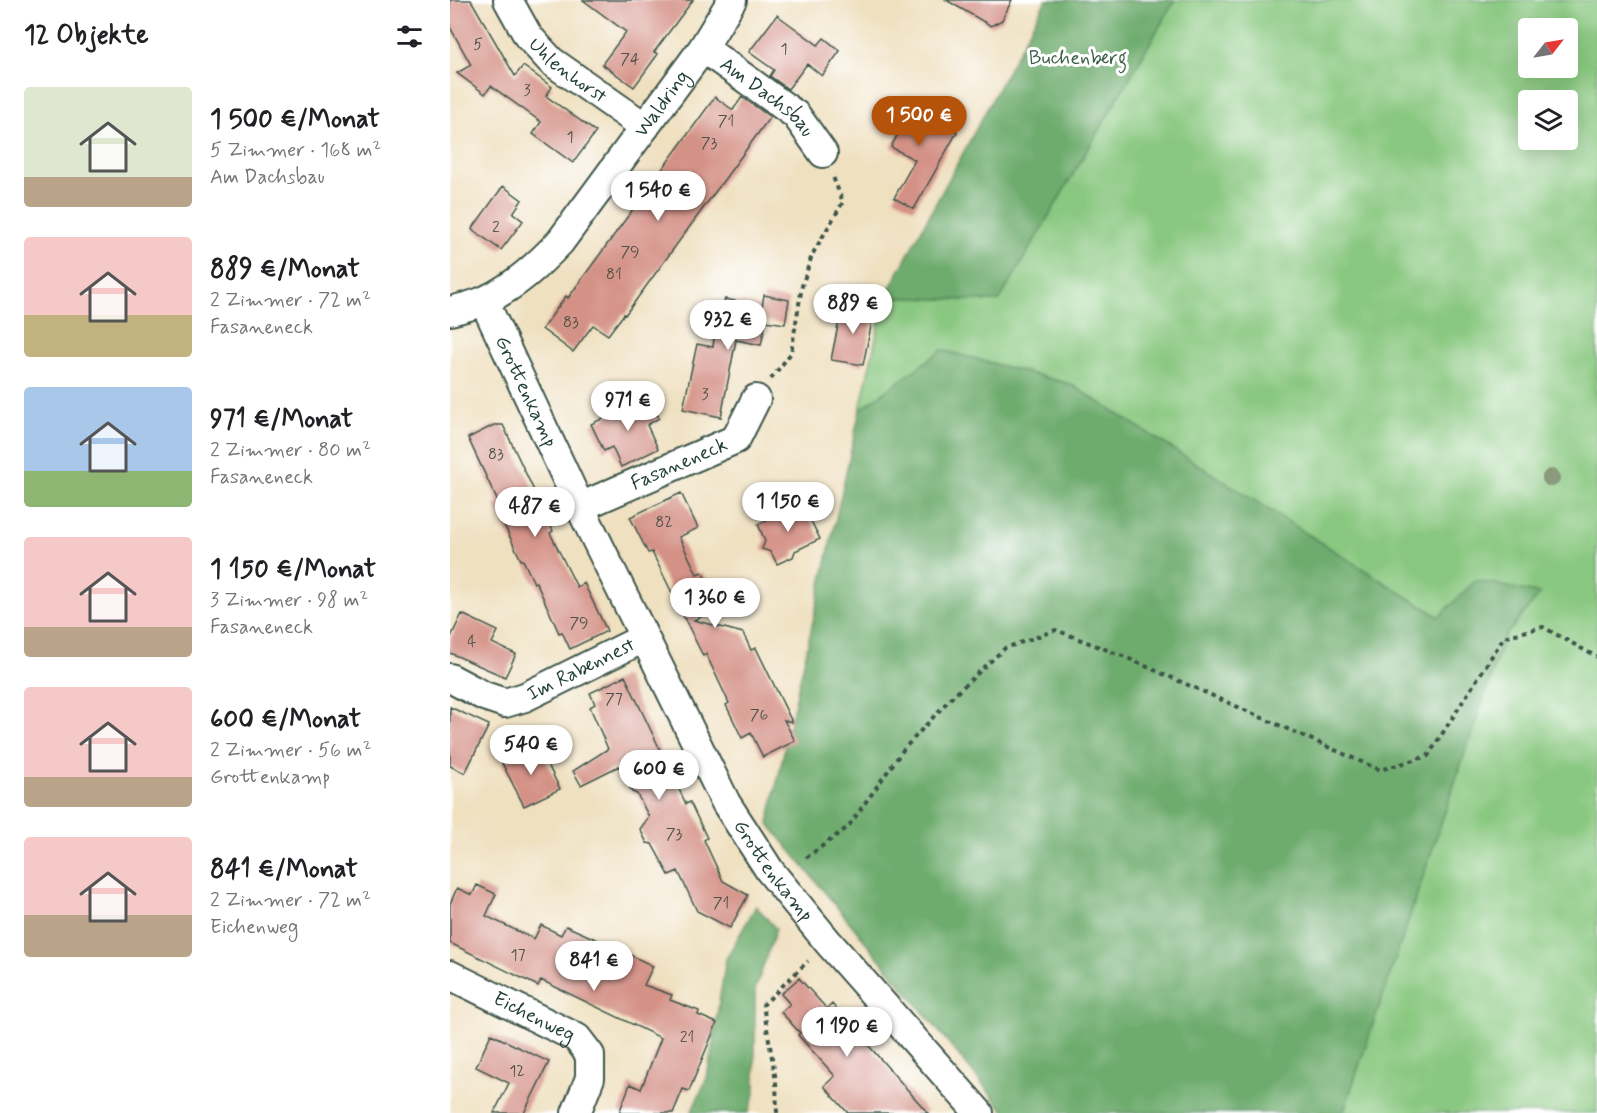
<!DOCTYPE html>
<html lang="de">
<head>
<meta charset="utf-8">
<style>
	:root { --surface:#fff; --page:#f6f6f6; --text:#202124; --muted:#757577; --accent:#b45309 }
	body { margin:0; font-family:Mynerve,sans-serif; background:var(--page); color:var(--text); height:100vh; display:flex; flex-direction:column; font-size:22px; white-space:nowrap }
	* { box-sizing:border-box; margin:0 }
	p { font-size:20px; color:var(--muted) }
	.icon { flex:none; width:33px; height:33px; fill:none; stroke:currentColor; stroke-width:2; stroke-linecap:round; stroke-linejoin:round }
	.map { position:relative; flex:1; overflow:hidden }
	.drawer { display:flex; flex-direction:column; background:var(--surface); width:450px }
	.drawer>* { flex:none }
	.needle { width:39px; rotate:59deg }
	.buttons { position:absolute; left:1068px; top:18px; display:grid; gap:12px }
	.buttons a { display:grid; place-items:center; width:60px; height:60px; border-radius:6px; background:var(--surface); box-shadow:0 6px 24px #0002; font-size:30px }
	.price { position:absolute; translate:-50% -51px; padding:0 14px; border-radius:21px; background:#fff; color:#222; font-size:20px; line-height:39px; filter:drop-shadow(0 2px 3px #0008) }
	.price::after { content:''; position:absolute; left:50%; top:36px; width:18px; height:14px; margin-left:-9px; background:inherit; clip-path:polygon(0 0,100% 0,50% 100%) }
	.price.current { background:var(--accent); color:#fff }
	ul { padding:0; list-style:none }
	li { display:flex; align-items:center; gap:18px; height:150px; padding:0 24px }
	li span { display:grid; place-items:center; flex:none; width:168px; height:120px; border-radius:6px; color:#555 }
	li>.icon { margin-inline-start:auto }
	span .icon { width:72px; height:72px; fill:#fffc; stroke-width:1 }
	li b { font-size:26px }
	h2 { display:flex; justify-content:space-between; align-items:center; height:72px; padding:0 24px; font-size:26px }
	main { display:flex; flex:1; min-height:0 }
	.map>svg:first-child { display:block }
	.green { fill:#89c880; stroke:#54825a; stroke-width:1.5; fill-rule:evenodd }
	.forest { fill:#6eac6e; stroke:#467451; stroke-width:1.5 }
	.building { fill:#d49186 }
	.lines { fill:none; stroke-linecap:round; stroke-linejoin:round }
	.street-casing { stroke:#3e5549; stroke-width:32 }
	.path { stroke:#3e5549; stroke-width:4; stroke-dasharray:4.5 4.5; stroke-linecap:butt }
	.street { stroke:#fff; stroke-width:28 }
	.tree { fill:#8b9a7d }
	.labels { text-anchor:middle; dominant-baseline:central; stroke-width:6; stroke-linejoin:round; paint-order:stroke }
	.number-label { font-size:16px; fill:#4c5248 }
	.park-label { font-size:20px; fill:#3a6047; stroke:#fff }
	.street-label { font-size:20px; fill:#1f3d34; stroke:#fff }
</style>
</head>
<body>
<main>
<section class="drawer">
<h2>12 Objekte<svg class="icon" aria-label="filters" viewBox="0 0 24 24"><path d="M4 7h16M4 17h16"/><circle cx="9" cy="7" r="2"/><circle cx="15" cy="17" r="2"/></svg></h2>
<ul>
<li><span style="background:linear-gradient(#dfe7d0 75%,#b9a48a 0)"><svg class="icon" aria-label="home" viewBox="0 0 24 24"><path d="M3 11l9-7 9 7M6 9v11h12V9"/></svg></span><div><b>1 500 €/Monat</b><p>5 Zimmer · 168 m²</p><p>Am Dachsbau</p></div></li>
<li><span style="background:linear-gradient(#f6c9c9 65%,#c2b280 0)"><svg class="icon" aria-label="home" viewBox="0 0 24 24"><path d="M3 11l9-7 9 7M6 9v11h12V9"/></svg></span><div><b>889 €/Monat</b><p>2 Zimmer · 72 m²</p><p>Fasaneneck</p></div></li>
<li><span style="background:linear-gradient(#a9c7e8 70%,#8fb573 0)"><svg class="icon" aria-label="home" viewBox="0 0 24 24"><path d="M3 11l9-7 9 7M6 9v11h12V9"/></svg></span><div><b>971 €/Monat</b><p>2 Zimmer · 80 m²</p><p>Fasaneneck</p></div></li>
<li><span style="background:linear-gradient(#f6c9c9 75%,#b9a48a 0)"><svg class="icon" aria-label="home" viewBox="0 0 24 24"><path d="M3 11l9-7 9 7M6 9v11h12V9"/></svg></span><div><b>1 150 €/Monat</b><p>3 Zimmer · 98 m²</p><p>Fasaneneck</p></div></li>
<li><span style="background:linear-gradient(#f6c9c9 75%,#b9a48a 0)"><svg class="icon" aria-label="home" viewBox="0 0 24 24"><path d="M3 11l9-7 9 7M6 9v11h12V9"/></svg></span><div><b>600 €/Monat</b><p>2 Zimmer · 56 m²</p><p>Grottenkamp</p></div></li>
<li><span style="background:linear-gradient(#f6c9c9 65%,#b9a48a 0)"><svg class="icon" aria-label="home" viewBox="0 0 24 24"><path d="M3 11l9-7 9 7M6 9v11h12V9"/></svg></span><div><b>841 €/Monat</b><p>2 Zimmer · 72 m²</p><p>Eichenweg</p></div></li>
</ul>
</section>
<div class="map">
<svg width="1147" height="1113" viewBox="0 0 1147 1113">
	<rect width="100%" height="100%" fill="#fff"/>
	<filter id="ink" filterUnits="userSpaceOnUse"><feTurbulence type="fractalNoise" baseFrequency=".0167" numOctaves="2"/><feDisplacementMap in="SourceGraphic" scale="12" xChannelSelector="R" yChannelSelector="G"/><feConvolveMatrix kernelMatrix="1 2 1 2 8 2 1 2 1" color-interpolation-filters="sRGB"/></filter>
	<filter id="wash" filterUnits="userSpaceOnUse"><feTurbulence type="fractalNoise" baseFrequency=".008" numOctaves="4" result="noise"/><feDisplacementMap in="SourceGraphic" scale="24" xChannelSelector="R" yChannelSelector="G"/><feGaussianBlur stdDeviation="1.35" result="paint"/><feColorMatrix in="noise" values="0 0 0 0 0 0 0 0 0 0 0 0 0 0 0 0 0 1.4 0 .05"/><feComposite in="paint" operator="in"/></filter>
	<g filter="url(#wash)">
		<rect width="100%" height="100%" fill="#efe0c0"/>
		<!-- green -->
		<path class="green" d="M725,0H1147V1113H893L1054,637L1089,595L989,617L620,384L492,350L410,410L435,297L549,301ZM1078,28H1118V68H1078ZM1078,100H1118V140H1078Z"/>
		<!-- forest -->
		<path class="forest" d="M596,0H725L549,301L435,297Z
			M492,350L620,384L989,617L1026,580L1090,594L1054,637L893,1113H556L318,823L410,410Z
			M306,906L326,929L305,990V1094L298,1113H241L257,1078L276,959Z"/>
		<g id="blocks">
			<!-- building -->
			<path class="building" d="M0,0H21L65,76L73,66L102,87L96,96L146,132L123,163L83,134L91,122L41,86L35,94L7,73L21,65L0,27Z
				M133,0H243L204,52L208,54L184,87L152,64L176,32Z
				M496,0H562L552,20L541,26Z
				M327,15L368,45L374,38L390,51L372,76L357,64L338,89L320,76L324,70L299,52Z
				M265,97L283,110L292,97L320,117L175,315L174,314L158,335L143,325L123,352L92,329L116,296L118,298Z
				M468,97L487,108L482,118L507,132L464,209L444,198L465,160L441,147L449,132L436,125L447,105L460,112Z
				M53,186L72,200L63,213L73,221L51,250L22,229Z
				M314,295L339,300L335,324L316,321L311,345L286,340L271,417L233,409L247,344L263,347L267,314L272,310L275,299L312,307Z
				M392,306H407L424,312L413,365L381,360Z
				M198,397L209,418L197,425L208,449L171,467L162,447L154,451L141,424Z
				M44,425H53L103,531L100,533L127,587L134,583L157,631L120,649L112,632L109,633L86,582L84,583L73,560H71L45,506L49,504L18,438Z
				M231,493L248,528L229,537L247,574L252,572L270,608L244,620L293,633L301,650L306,648L342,722L334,720L345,741L313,757L301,733L292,738L276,705L279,703L256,654L253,656L202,552L198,553L180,517Z
				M352,503L370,539L345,551L343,557L327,564L321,552L312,549L315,541L308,524Z
				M12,614L48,631L42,643L66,654L55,677L0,653V639Z
				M175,676L236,804L240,802L257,838L254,840L273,881L298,895L280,928L247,911L228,871L219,875L202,844L197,843L190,829L199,817L187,794L182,792L169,766L131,785L123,771L158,749L140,707L145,704L140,693Z
				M0,707L39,725L15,773L0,766Z
				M88,745L110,789L74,806L52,763Z
				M27,885L46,894L36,916L84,939L91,925L111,935L116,926L166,948L203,966L194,985L222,995L220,1000L249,1011L248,1015L267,1023L239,1091L233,1089L223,1113H169L180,1084L191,1089L211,1038L91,980L88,986L0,943V904L7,888L22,895Z
				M349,978L377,1009L382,1004L478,1113H398L374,1086L385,1076L348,1035L350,1033L331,1012L340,1004L331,994Z
				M41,1034L99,1062L74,1113H44L59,1083L26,1067Z"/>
		</g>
	</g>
	<g filter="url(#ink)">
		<use href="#blocks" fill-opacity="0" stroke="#3e5549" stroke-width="1.5"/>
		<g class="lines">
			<!-- street casing -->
			<g class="street-casing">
				<g id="street">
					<path id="s1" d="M58,0L78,36L101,61L195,127"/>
					<path id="s2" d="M253,48L346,115L373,153"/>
					<path id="s3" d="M34,301L130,507L276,803L320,871L378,942L529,1113"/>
					<path id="s4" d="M0,311C12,308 25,305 36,300C65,286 88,265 110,242L253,48L282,0"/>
					<path id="s5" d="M130,507L286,439L306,399"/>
					<path id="s6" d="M0,678L34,696L55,703L75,697L194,638"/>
					<path id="s7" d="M0,975L127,1038L140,1055V1078L126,1113"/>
				</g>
			</g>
			<!-- path -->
			<path class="path" d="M321,379L341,353L352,286L362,255L393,202L383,177
				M356,858L398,827L453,750L500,699L555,648L606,630L675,657L930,770L978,756L1054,637L1093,627L1147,657
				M327,1113L326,1081L313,1005L358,961"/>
			<!-- street -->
			<use href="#street" class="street"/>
		</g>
		<!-- trees -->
		<circle class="tree" cx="1101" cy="478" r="9"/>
	</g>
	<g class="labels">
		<!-- number labels -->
		<g class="number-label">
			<text x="28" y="44">5</text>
			<text x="334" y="49">1</text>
			<text x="180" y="59">74</text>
			<text x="77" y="90">3</text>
			<text x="276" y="121">71</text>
			<text x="120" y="137">1</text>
			<text x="259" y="143">73</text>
			<text x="46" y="227">2</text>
			<text x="180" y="252">79</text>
			<text x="164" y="274">81</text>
			<text x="121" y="322">83</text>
			<text x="255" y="394">3</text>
			<text x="46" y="454">83</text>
			<text x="214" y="522">82</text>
			<text x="129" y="623">79</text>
			<text x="22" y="641">4</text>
			<text x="164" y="699">77</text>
			<text x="309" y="715">76</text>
			<text x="224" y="834">73</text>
			<text x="271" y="903">71</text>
			<text x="68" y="955">17</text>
			<text x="237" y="1037">21</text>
			<text x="67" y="1071">12</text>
		</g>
		<!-- park labels -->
		<g class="park-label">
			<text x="628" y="58">Buchenberg</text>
		</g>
		<!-- street labels -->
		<g class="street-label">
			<text stroke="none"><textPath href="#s1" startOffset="94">Uhlenhorst</textPath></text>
			<text stroke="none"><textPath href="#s2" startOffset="81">Am Dachsbau</textPath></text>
			<text stroke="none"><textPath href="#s4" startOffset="304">Waldring</textPath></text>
			<text stroke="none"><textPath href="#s3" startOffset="100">Grottenkamp</textPath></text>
			<text stroke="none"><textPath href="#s5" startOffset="108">Fasaneneck</textPath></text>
			<text stroke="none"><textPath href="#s6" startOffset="144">Im Rabennest</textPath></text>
			<text stroke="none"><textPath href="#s3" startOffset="640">Grottenkamp</textPath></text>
			<text stroke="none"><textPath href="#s7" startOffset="94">Eichenweg</textPath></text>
		</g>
	</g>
</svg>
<div class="buttons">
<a><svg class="needle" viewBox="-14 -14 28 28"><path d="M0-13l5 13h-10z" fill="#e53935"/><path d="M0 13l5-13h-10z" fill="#757577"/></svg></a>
<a><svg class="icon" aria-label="layers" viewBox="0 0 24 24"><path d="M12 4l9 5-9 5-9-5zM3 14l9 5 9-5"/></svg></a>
</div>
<b class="price current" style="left:469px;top:147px">1 500 €</b>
<b class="price" style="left:208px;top:222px">1 540 €</b>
<b class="price" style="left:403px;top:335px">889 €</b>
<b class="price" style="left:278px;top:351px">932 €</b>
<b class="price" style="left:178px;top:432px">971 €</b>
<b class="price" style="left:338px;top:533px">1 150 €</b>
<b class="price" style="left:85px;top:538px">487 €</b>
<b class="price" style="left:265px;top:629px">1 360 €</b>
<b class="price" style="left:81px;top:776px">540 €</b>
<b class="price" style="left:209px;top:801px">600 €</b>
<b class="price" style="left:144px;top:992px">841 €</b>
<b class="price" style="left:397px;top:1058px">1 190 €</b>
</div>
</main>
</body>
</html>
